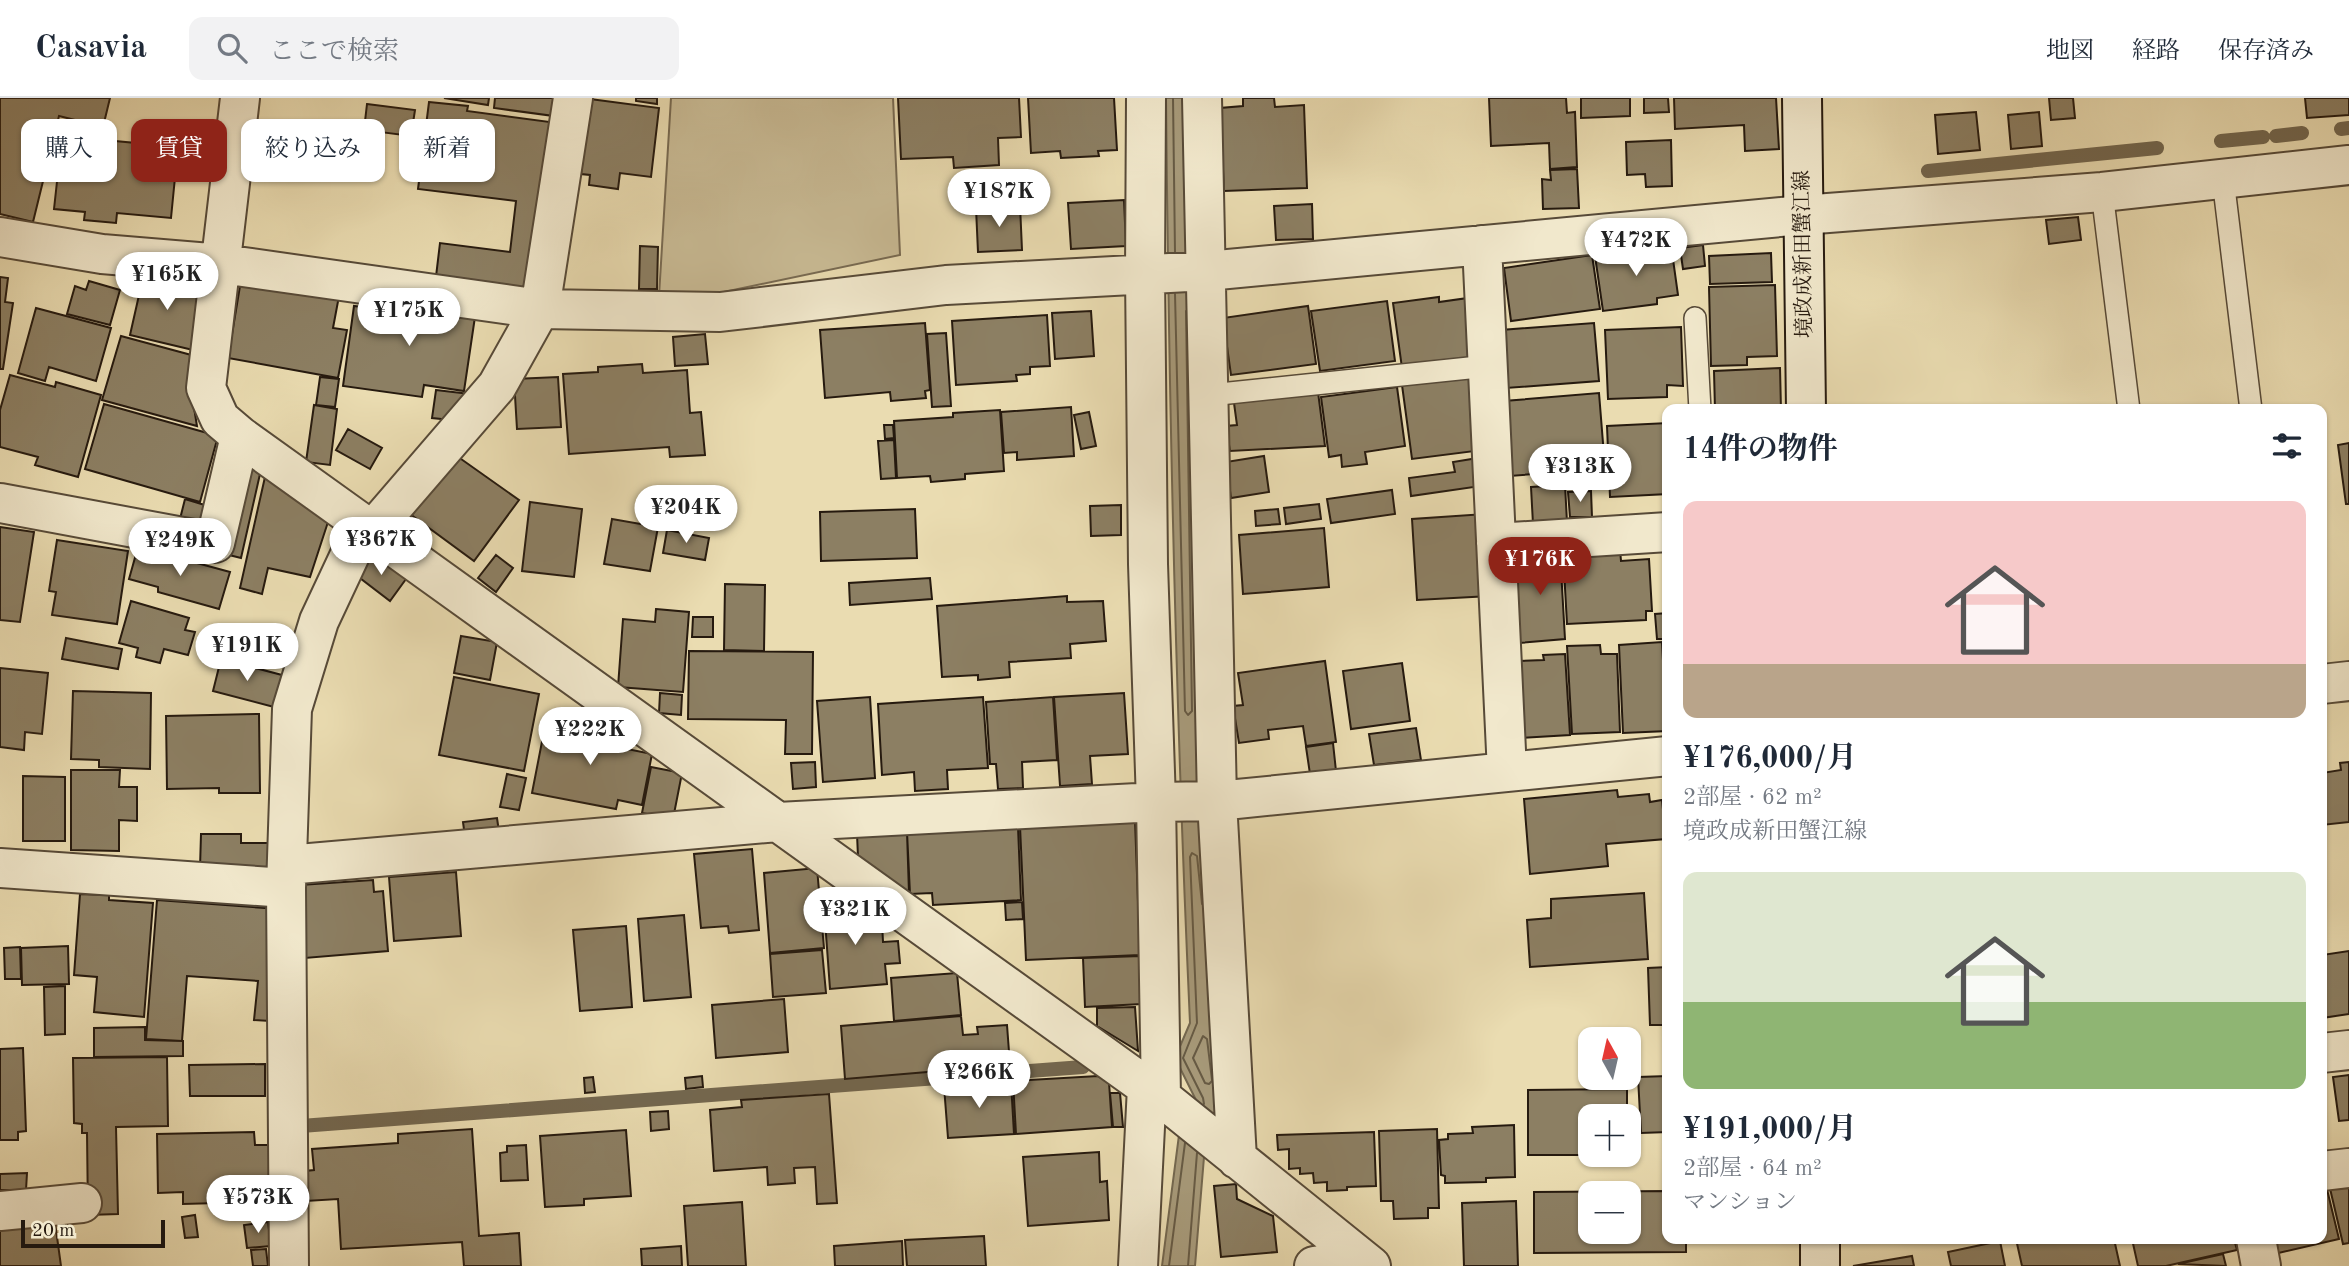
<!DOCTYPE html>
<html lang="ja">
<head>
<meta charset="utf-8">
<style>
	:root { --surface:#fff; --page:#f2f2f3; --text:#1f2937; --muted:#747a83; --line:#e0e1e3; --accent:#8f2418 }
	body { margin:0; font-family:"Old Standard TT","Noto Serif JP",serif; background:var(--page); color:var(--text); height:100vh; display:flex; flex-direction:column; font-size:26px; white-space:nowrap }
	* { box-sizing:border-box; margin:0 }
	p { font-size:23px; color:var(--muted) }
	.icon { flex:none; width:38px; height:38px; fill:none; stroke:currentColor; stroke-width:2; stroke-linecap:round; stroke-linejoin:round }
	.map { position:relative; flex:1; overflow:hidden }
	.sheet { position:absolute; left:1662px; top:306px; width:665px; height:840px; display:flex; flex-direction:column; background:var(--surface); border-radius:14px; box-shadow:0 2px 5px #0004 }
	.sheet>* { flex:none }
	.hud { position:absolute; left:21px; top:21px; width:665px; height:63px; display:flex; gap:14px }
	.needle { width:46px; rotate:352deg }
	.tools { position:absolute; left:1578px; top:929px; display:grid; gap:14px }
	.tools a { display:grid; place-items:center; width:63px; height:63px; border-radius:14px; background:var(--surface); box-shadow:0 2px 5px #0004; font-size:35px }
	.scale { position:absolute; left:21px; bottom:18px; width:144px; box-sizing:border-box; padding-left:7px; border:4px solid #261a0f; border-top:0; font-size:19px; line-height:24px; white-space:nowrap; color:#261a0f; -webkit-text-stroke:5px #f1e8cc; paint-order:stroke }
	.price { position:absolute; translate:-50% -60px; padding:0 16px; border-radius:24px; background:#fff; color:#222; font-size:23px; line-height:46px; filter:drop-shadow(0 2px 4px #0008) }
	.price::after { content:''; position:absolute; left:50%; top:42px; width:21px; height:16px; margin-left:-10px; background:inherit; clip-path:polygon(0 0,100% 0,50% 100%) }
	.price.active { background:var(--accent); color:#fff }
	ul { padding:0; list-style:none }
	li { display:grid; align-content:center; gap:14px; height:371px; padding:0 21px }
	li span { display:grid; place-items:center; height:217px; border-radius:14px; color:#555 }
	li>.icon { margin-inline-start:auto }
	span .icon { width:126px; height:126px; fill:#fffc; stroke-width:1 }
	li b { font-size:30px }
	h2 { display:flex; justify-content:space-between; align-items:center; height:84px; padding:0 21px; font-size:30px }
	.tag { padding:0 24px; border-radius:14px; background:var(--surface); box-shadow:0 2px 5px #0004; font-size:24px; line-height:63px }
	.tag.active { background:var(--accent); color:#fff }
	header { display:flex; align-items:center; gap:42px; box-sizing:border-box; height:98px; padding:0 35px; background:var(--surface); border-bottom:2px solid var(--line) }
	header strong { font-size:33px }
	nav { display:flex; gap:38px; margin-inline-start:auto; font-size:24px }
	.search { width:490px; height:63px; background:var(--page); display:flex; align-items:center; gap:18px; box-sizing:border-box; padding:0 24px; border-radius:14px; color:var(--muted); font-size:26px }
	.map>svg:first-child { display:block }
	.green { fill:#c9bb95; stroke:#786a52; stroke-width:2 }
	.water { fill:#a79a7a; stroke:#73674f; stroke-width:2 }
	.lines { fill:none; stroke-linecap:round; stroke-linejoin:round }
	.shore { stroke:#665a44; stroke-width:2 }
	.stream { stroke:#73674f; stroke-width:14 }
	.building { fill:#8c7f63; stroke:#261a0f; stroke-width:2; fill-rule:evenodd }
	.lane-casing { stroke:#574a38; stroke-width:24 }
	.street-casing { stroke:#574a38; stroke-width:42 }
	.secondary-casing { stroke:#261a0f; stroke-width:42 }
	.lane { stroke:#f1e8cc; stroke-width:21 }
	.street { stroke:#f1e8cc; stroke-width:38 }
	.secondary { stroke:#f1e8cc; stroke-width:38 }
	.labels { text-anchor:middle; dominant-baseline:central; stroke-width:5; stroke-linejoin:round; paint-order:stroke }
	.street-label { font-size:21px; fill:#261a0f; stroke:#f1e8cc }
</style>
</head>
<body>
<header>
<strong>Casavia</strong>
<div class="search"><svg class="icon" aria-label="search" viewBox="0 0 24 24"><circle cx="10" cy="10" r="6"/><path d="M15 15l6 6"/></svg>ここで検索</div>
<nav><a>地図</a><a>経路</a><a>保存済み</a></nav>
</header>
<div class="map">
<svg width="2349" height="1168" viewBox="0 0 2349 1168">
	<rect width="100%" height="100%" fill="#eadcb1"/>
	<filter id="stains"><feTurbulence type="fractalNoise" baseFrequency=".00286" numOctaves="4"/><feColorMatrix values="0 0 0 0 .2 0 0 0 0 .09 0 0 0 0 .02 0 0 0 .5 -.17"/></filter>
	<radialGradient id="worn" r=".72"><stop offset=".6" stop-color="#630" stop-opacity="0"/><stop offset="1" stop-color="#630" stop-opacity=".3"/></radialGradient>
	<!-- green -->
	<path class="green" d="M671,0H893L900,157L719,195L659,198Z"/>
	<!-- water -->
	<path class="water" d="M1166,0H1190L1233,1033L1205,1047L1195,1168H1162L1179,1037L1197,1004L1175,960L1190,925C1176,617 1169,308 1166,0Z"/>
	<g class="lines">
		<!-- shore -->
		<path class="shore" d="M1173,0L1175,154
			M1175,196L1185,613L1188,617L1192,613L1186,213
			M1202,806L1197,758L1192,755L1190,759L1197,925L1183,960L1203,1000L1204,1006
			M1212,982L1207,941L1203,938L1193,960L1205,985L1209,986L1212,983
			M1169,1168L1185,1045
			M1188,1168L1197,1055"/>
		<!-- stream -->
		<path class="stream" d="M2341,31L2349,30
			M2276,38L2302,35
			M2221,43L2263,39
			M1928,73L2157,50
			M301,1028L1083,969"/>
	</g>
	<!-- building -->
	<path class="building" d="M0,0H110L103,29L59,18L33,124L0,116Z
		M444,0H489L488,7Z
		M495,0H556L554,18L494,10Z
		M636,0H657V6L636,3Z
		M898,0H1019L1021,39L998,40L999,67L954,70L953,59L901,61Z
		M1028,0H1114L1117,52L1098,53L1099,58L1061,60L1060,53L1031,55Z
		M1243,0H1274L1275,9L1304,7L1307,90L1224,93L1220,10L1243,8Z
		M1489,0H1566L1567,15L1575,14L1577,69L1550,71L1549,45L1491,48Z
		M1581,0H1630V18L1581,20Z
		M1644,0H1668L1669,14L1644,15Z
		M1674,0H1776L1779,51L1745,53L1744,27L1675,31Z
		M2049,0H2073L2075,20L2051,22Z
		M2305,0H2349V17L2307,20Z
		M590,1L659,10L651,79L620,75L618,91L589,87L590,77L581,76Z
		M429,4L468,8L467,13L550,24L530,200L435,187L440,145L510,154L516,103L418,91Z
		M367,6L415,12L411,38L364,32Z
		M1976,14L1980,52L1938,56L1935,17Z
		M2039,14L2042,48L2011,51L2008,17Z
		M62,38L178,49L171,120L117,115L116,125L84,122L85,114L54,111Z
		M1671,42L1672,88L1646,89L1645,76L1627,77L1626,44Z
		M1577,71L1579,110L1543,111L1542,81L1551,82L1550,72Z
		M1124,102L1126,148L1071,151L1068,105Z
		M1312,106L1313,141L1276,142L1274,108Z
		M1020,107L1022,152L978,154L976,110Z
		M2078,119L2081,142L2049,146L2046,122Z
		M1671,147L1678,197L1657,200V206L1603,213L1595,158Z
		M1703,147L1705,168L1683,171L1680,150Z
		M640,148L658,149L657,191H639Z
		M1771,155L1772,184L1710,186L1709,158Z
		M1592,157L1600,211L1511,223L1504,170Z
		M144,175L200,188L193,252L130,237Z
		M0,179L8,180L5,204L13,205L3,271H0Z
		M241,182L339,198L333,230L347,232L338,280L228,260Z
		M89,183L120,192L110,227L67,216L75,188L86,192Z
		M1775,187L1777,258L1747,259V267L1711,268L1709,189Z
		M1439,199V204L1468,200L1476,260L1402,270L1393,205Z
		M398,201L476,212L464,293L424,287L422,299L343,288L354,208L397,214Z
		M1387,203L1395,263L1320,273L1311,213Z
		M1308,208L1316,266L1231,277L1223,220Z
		M36,210L111,230L96,283L49,269L45,283L18,275Z
		M1091,213L1094,258L1055,261L1052,215Z
		M1047,217L1050,268L1030,269V276L1016,277L1017,283L956,287L952,223Z
		M925,225L930,292L925,293L926,300L891,303L890,294L825,300L820,232Z
		M1594,225L1599,283L1506,290L1501,232Z
		M1681,229L1683,288L1667,287V299L1608,301L1605,232Z
		M946,235L951,308L932,309L927,236Z
		M705,236L708,266L675,268L673,239Z
		M121,238L195,258L189,279L197,328L102,302Z
		M642,266L643,275L687,272L690,315L701,314L705,357L670,359L669,349L569,356L563,276L598,274V269Z
		M1780,270L1781,312H1715L1714,273Z
		M10,277L55,289L56,284L101,297L78,379L35,367L38,359L0,349V312Z
		M1473,278L1483,352L1412,361L1402,287Z
		M320,279L339,281L335,309L316,307Z
		M558,279L561,329L517,331L514,281Z
		M1397,289L1405,348L1365,354L1367,366L1342,369L1341,357L1329,359L1321,299Z
		M436,292L470,296L451,322L432,320Z
		M1318,294L1325,348L1230,353L1226,328L1237,327L1234,305Z
		M1599,295L1605,370L1510,378L1504,303Z
		M104,306L218,338L200,404L85,371Z
		M314,307L337,311L330,367L306,364Z
		M1071,309L1074,358L1017,362V354L1004,355L1001,314Z
		M1000,312L1004,373L965,376V381L931,384L930,378L897,380L894,323L953,319V315Z
		M1089,314L1096,348L1081,351L1074,317Z
		M1668,325V396L1610,399L1607,328Z
		M884,327H893L894,340L885,341Z
		M348,331L382,350L370,371L336,352Z
		M894,342L896,380L881,381L878,343Z
		M2349,345V406H2346L2338,347Z
		M454,356L519,402L474,463L410,416Z
		M1264,358L1269,394L1231,400L1226,364Z
		M1478,360L1481,388L1411,398L1409,380L1455,374L1453,364Z
		M246,366L260,376L241,460L225,456Z
		M265,379L328,424L310,479L268,470L262,496L240,490Z
		M1565,387L1567,424L1533,426L1531,389Z
		M1392,392L1395,416L1331,425L1327,401Z
		M1591,393L1592,419H1570L1568,394Z
		M185,401L208,408L201,431L179,425Z
		M714,402L715,427L687,429L684,405Z
		M530,404L582,411L574,479L522,473Z
		M1319,406L1321,421L1286,426L1284,410Z
		M1121,407V437L1091,438L1090,408Z
		M915,411L917,460L821,463L820,414Z
		M1278,411L1280,426L1256,428L1255,413Z
		M1485,416L1490,498L1417,502L1412,421Z
		M612,421L658,429L650,473L604,466Z
		M0,429L34,434L20,524L0,522Z
		M1324,430L1329,489L1243,496L1239,437Z
		M667,432L709,440L705,462L663,455Z
		M57,442L128,453L117,526L52,517L56,494L49,493Z
		M138,449L230,474L219,511L158,494V489L129,481Z
		M1620,451L1621,463L1649,461L1652,513H1646V522L1567,526L1563,454Z
		M1560,454L1565,541L1519,545L1515,457Z
		M372,456L406,481L390,503L356,477Z
		M496,457L513,470L496,494L478,480Z
		M930,480L932,501L850,507L849,485Z
		M725,486L765,487L764,553L724,552Z
		M1067,498V504L1103,503L1106,543L1070,546L1071,560L1009,564L1010,579L978,582V577L942,579L937,508Z
		M131,503L189,520L185,532L195,534L188,557L164,551L160,565L136,559L138,550L119,545Z
		M656,511L689,514L683,594L618,589L623,521L655,524Z
		M1668,515V541H1657L1655,516Z
		M693,519H713V539H692Z
		M461,538L497,544L490,582L454,575Z
		M66,540L122,551L118,571L62,561Z
		M1662,544L1663,563H1668V633L1623,635L1619,547Z
		M1600,547L1601,556H1617L1620,634L1572,636L1567,548Z
		M689,553L813,554L812,656H785L786,622L688,621Z
		M1565,556L1570,637L1521,640L1517,563L1544,562L1543,557Z
		M221,561L282,577L274,609L213,593Z
		M1325,563L1336,644L1306,648L1303,628L1268,632L1269,641L1239,645L1233,608L1243,607L1238,575Z
		M1402,565L1410,623L1351,631L1343,573Z
		M0,570L48,575L42,636L25,634L24,652L0,649Z
		M454,579L539,596L524,673L439,657Z
		M73,593L151,595L150,671L99,669V662L71,661Z
		M660,595L682,597L681,617L659,615Z
		M1124,595L1128,656L1090,658L1092,686L1060,688L1054,599Z
		M870,599L875,680L823,684L817,603Z
		M983,599L988,670L947,672L948,691L915,693L914,674L882,677L878,606Z
		M1053,599L1057,662L1022,664L1023,690L998,691L996,666H990L986,604Z
		M259,616L260,695H219V690L167,691L166,618Z
		M547,618L579,625L578,634L606,639V634L629,638L627,651L652,656L642,707L618,702L616,711L532,695Z
		M1416,630L1421,662L1374,667L1369,636Z
		M1333,645L1336,673L1310,676L1306,649Z
		M815,664L816,689L793,691L791,665Z
		M2349,664V724L2322,727V675L2341,672L2340,665Z
		M651,669L682,675L673,721L642,715Z
		M71,672H120L119,689H137V723L119,722V753L71,752Z
		M507,676L526,680L519,712L500,709Z
		M23,678L65,679V743H23Z
		M1617,692L1618,699L1649,696L1650,704L1662,702L1666,741L1606,746L1608,768L1530,776L1524,701Z
		M497,720L499,734L465,739L463,724Z
		M1135,723L1140,857L1026,862L1020,728Z
		M1018,729L1021,802L933,807L932,795L910,796L907,734Z
		M907,734L909,795L858,759L857,736Z
		M201,736H241V745H278V771L200,770Z
		M752,751L759,832L729,835L728,828L701,830L694,756Z
		M817,770L824,850L770,855L764,775Z
		M456,774L461,838L394,843L389,779Z
		M373,782L374,794L383,793L388,853L305,860L300,787Z
		M838,794L839,811L861,808L862,826L882,824L883,844L898,843L900,865L885,866L887,886L830,891L823,795Z
		M1644,795L1648,861L1530,869L1527,822L1551,820V801Z
		M80,796L109,797V802L153,805L144,919L94,914L97,879L74,877Z
		M157,802L279,811L270,923L254,922L258,883L187,878L182,943L146,941Z
		M1022,804L1023,821L1006,822L1005,805Z
		M684,817L691,899L644,903L638,821Z
		M626,828L632,909L580,913L573,832Z
		M68,848L69,886L22,887L21,850Z
		M20,849L21,881H5L4,850Z
		M822,852L826,895L773,899L770,856Z
		M2349,853V916L2322,920V857Z
		M1141,858L1142,906L1085,909L1083,860Z
		M1668,869V927H1650L1648,870Z
		M957,875L961,917L894,923L891,880Z
		M65,888V936L45,937L44,889Z
		M784,901L788,954L716,960L712,907Z
		M1135,909L1138,953L1097,928V910Z
		M961,918L963,937L978,936L977,929L1007,927L1010,967L845,981L841,928Z
		M145,929V942L183,943V958L94,959V930Z
		M23,950L26,1033L18,1034V1042H0V951Z
		M167,959L168,1028L116,1029L118,1116L88,1117L87,1035H82V1026L74,1025L73,960Z
		M265,966V998H190L189,967Z
		M2349,977V1022L2339,1023L2333,979Z
		M702,978L703,989L686,991L685,980Z
		M1098,978L1109,984L1112,1029L1016,1036L1013,983Z
		M1668,978V1034L1641,1035L1638,979Z
		M593,979L595,994L585,995L584,980Z
		M1011,984L1014,1036L948,1040L944,988Z
		M1627,991V1018H1591V1057H1528V992Z
		M1110,995H1120L1123,1029H1113Z
		M829,996L837,1105L817,1106L815,1069L794,1070L795,1085L768,1087L767,1069L714,1073L710,1012L742,1009L741,1002Z
		M668,1013L669,1031L651,1033L650,1014Z
		M1514,1027L1515,1079L1486,1080V1084L1445,1085V1078L1441,1077L1439,1042L1448,1041V1036L1473,1035L1472,1029Z
		M472,1031L479,1138L519,1135L521,1168H464L462,1144L341,1151L338,1101L306,1103L305,1073L314,1072L312,1051L398,1045V1036Z
		M1437,1031L1439,1110H1428V1120L1394,1121L1393,1103H1381L1379,1033Z
		M626,1032L631,1098L584,1101V1107L545,1109L540,1038Z
		M254,1034L255,1047H273L274,1082L254,1083V1104L183,1106V1094L158,1095L157,1036Z
		M1374,1034L1376,1088L1347,1089V1092L1327,1093V1084L1314,1085L1313,1075L1300,1076V1070L1289,1071V1051L1278,1052L1277,1037Z
		M526,1047L528,1082L501,1083L500,1055L507,1054V1048Z
		M1099,1054L1100,1084L1107,1083L1109,1122L1028,1128L1023,1059Z
		M27,1075L26,1092H0V1076Z
		M2349,1077V1145L2343,1146L2328,1082Z
		M2322,1083H2325L2339,1141L2274,1156L2270,1141H2322Z
		M1236,1086L1237,1101L1273,1118L1277,1154L1221,1159L1214,1088Z
		M1668,1093V1141H1686V1154L1534,1155V1094ZM1591,1096H1629V1134H1591Z
		M1516,1103L1518,1168H1464L1462,1105Z
		M742,1104L746,1168H688L684,1108Z
		M54,1117L61,1168H0V1132L21,1129Z
		M195,1117L198,1139L185,1140L182,1119Z
		M268,1124L271,1148L247,1150L244,1127Z
		M984,1138L986,1168H907L905,1142Z
		M2016,1141H2114L2120,1168H2022Z
		M2132,1141H2234L2237,1152L2166,1168H2138Z
		M902,1143L903,1168H835L834,1148Z
		M2000,1143L2005,1168H1951L1948,1154Z
		M681,1148L682,1168H642L641,1151Z
		M266,1151L268,1168H253L251,1152Z
		M2223,1156L2226,1168L2178,1166Z
		M1912,1158L1914,1168H1853Z"/>
	<g class="lines">
		<!-- lane casing -->
		<g class="lane-casing">
			<path id="lane" d="M2223,81L2251,312
				M2102,94L2129,312
				M1695,220L1700,312
				M1210,297L1488,268"/>
		</g>
		<!-- street casing -->
		<g class="street-casing">
			<path id="street" d="M240,0L206,290L220,321L240,338L364,427L1161,999L1371,1168
				M1146,0L1145,176L1148,466L1156,704L1161,999
				M1202,0L1217,703L1237,1061
				M0,139L102,156L222,166L540,211L720,214L946,187L1207,173L1802,117L2102,94L2349,67
				M1482,147L1507,674
				M0,405L215,445L240,338
				M372,433L497,288L540,211L573,0
				M1496,445L1668,434
				M2322,586L2349,583
				M287,767L778,724L1156,704L1217,703L1668,658
				M0,770L286,790
				M2322,955L2349,952
				M2322,1073L2349,1070
				M0,1113L82,1105
				M2256,1141L2261,1168
				M289,1168L286,790L292,611L319,523L364,427
				M1138,1168L1147,989
				M1314,1168L1361,1161"/>
		</g>
		<!-- secondary casing -->
		<g class="secondary-casing">
			<path id="secondary" d="M1802,0L1806,312
				M1820,1141V1168"/>
		</g>
		<!-- lane -->
		<use href="#lane" class="lane"/>
		<!-- street -->
		<use href="#street" class="street"/>
		<!-- secondary -->
		<use href="#secondary" class="secondary"/>
	</g>
	<g class="labels">
		<!-- street labels -->
		<g class="street-label">
			<text transform="translate(1804 156) rotate(-91)">境政成新田蟹江線</text>
		</g>
	</g>
	<rect width="100%" height="100%" filter="url(#stains)"/>
	<rect width="100%" height="100%" fill="url(#worn)"/>
</svg>
<div class="tools">
<a><svg class="needle" viewBox="-14 -14 28 28"><path d="M0-13l5 13h-10z" fill="#e53935"/><path d="M0 13l5-13h-10z" fill="#747a83"/></svg></a>
<a>+</a>
<a>−</a>
</div>
<div class="scale">20 m</div>
<b class="price" style="left:999px;top:131px">¥187K</b>
<b class="price" style="left:1636px;top:180px">¥472K</b>
<b class="price" style="left:167px;top:214px">¥165K</b>
<b class="price" style="left:409px;top:250px">¥175K</b>
<b class="price" style="left:1580px;top:406px">¥313K</b>
<b class="price" style="left:686px;top:447px">¥204K</b>
<b class="price" style="left:381px;top:479px">¥367K</b>
<b class="price" style="left:180px;top:480px">¥249K</b>
<b class="price active" style="left:1540px;top:499px">¥176K</b>
<b class="price" style="left:247px;top:585px">¥191K</b>
<b class="price" style="left:590px;top:669px">¥222K</b>
<b class="price" style="left:855px;top:849px">¥321K</b>
<b class="price" style="left:979px;top:1012px">¥266K</b>
<b class="price" style="left:258px;top:1137px">¥573K</b>
<div class="hud">
<a class="tag">購入</a>
<a class="tag active">賃貸</a>
<a class="tag">絞り込み</a>
<a class="tag">新着</a>
</div>
<section class="sheet">
<h2>14件の物件<svg class="icon" aria-label="filters" viewBox="0 0 24 24"><path d="M4 7h16M4 17h16"/><circle cx="9" cy="7" r="2"/><circle cx="15" cy="17" r="2"/></svg></h2>
<ul>
<li><span style="background:linear-gradient(#f6c9c9 75%,#b9a48a 0)"><svg class="icon" aria-label="home" viewBox="0 0 24 24"><path d="M3 11l9-7 9 7M6 9v11h12V9"/></svg></span><div><b>¥176,000/月</b><p>2部屋 · 62 m²</p><p>境政成新田蟹江線</p></div></li>
<li><span style="background:linear-gradient(#dfe7d0 60%,#8fb573 0)"><svg class="icon" aria-label="home" viewBox="0 0 24 24"><path d="M3 11l9-7 9 7M6 9v11h12V9"/></svg></span><div><b>¥191,000/月</b><p>2部屋 · 64 m²</p><p>マンション</p></div></li>
</ul>
</section>
</div>
</body>
</html>
